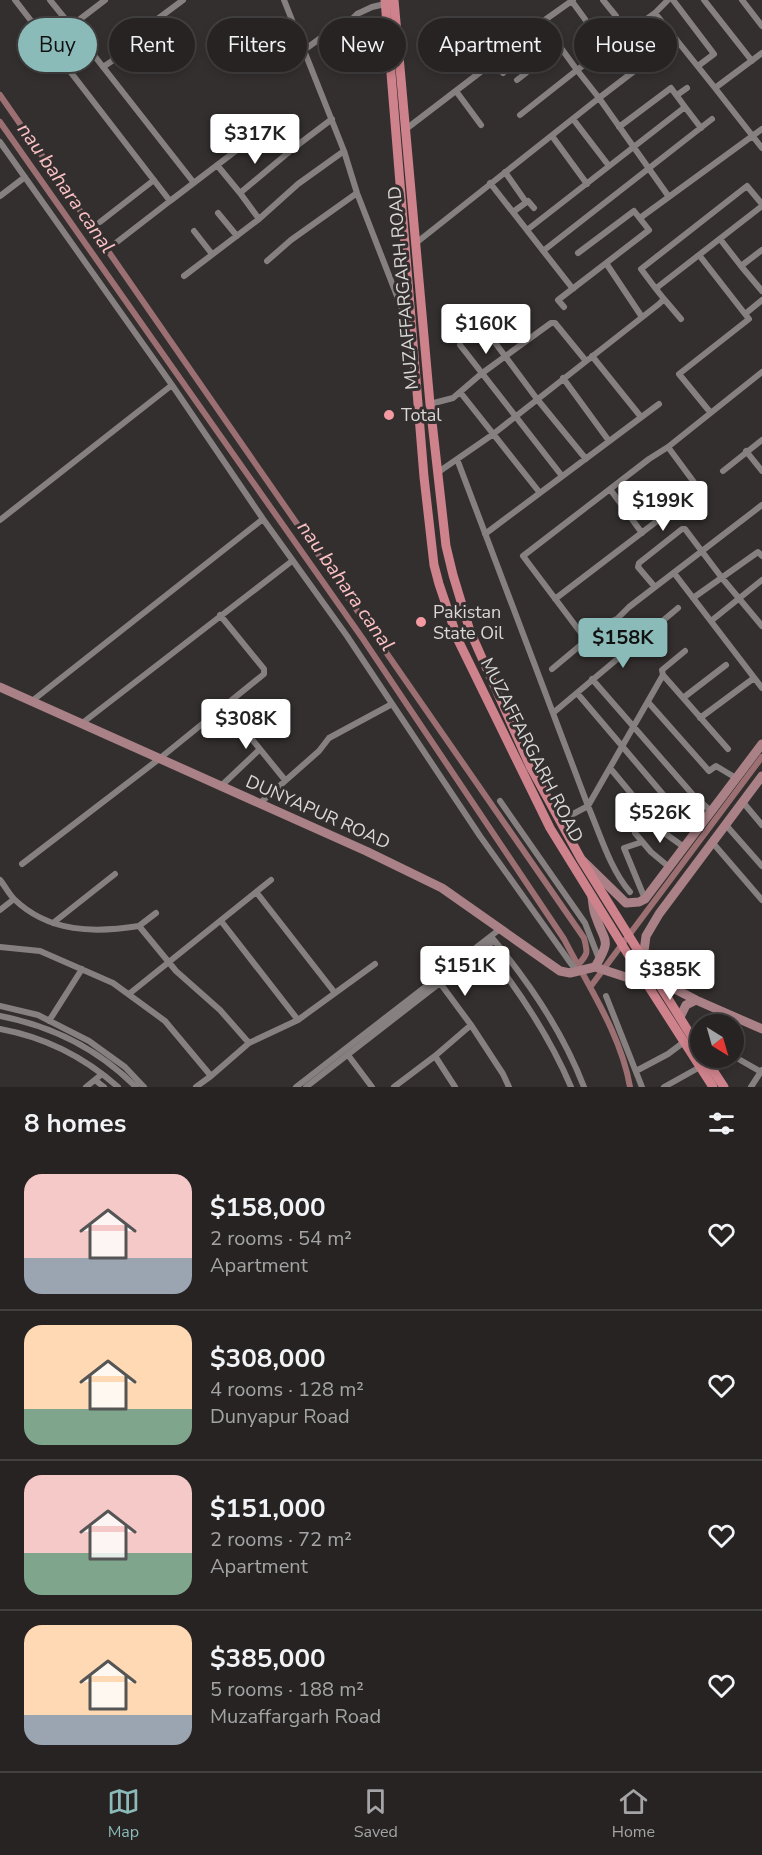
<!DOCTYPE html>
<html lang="en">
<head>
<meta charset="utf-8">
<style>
	:root { --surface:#272323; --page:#2f2b2b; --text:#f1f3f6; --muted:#a4a4a6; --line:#434041; --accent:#8bbbb9 }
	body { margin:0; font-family:"Nunito Sans",sans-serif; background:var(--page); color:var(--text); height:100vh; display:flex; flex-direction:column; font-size:22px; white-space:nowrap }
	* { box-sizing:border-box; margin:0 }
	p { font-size:20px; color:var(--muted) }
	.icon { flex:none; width:33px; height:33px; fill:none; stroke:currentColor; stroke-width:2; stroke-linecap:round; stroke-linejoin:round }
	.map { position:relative; height:1087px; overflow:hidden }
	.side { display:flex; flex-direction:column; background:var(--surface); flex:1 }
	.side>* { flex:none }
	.top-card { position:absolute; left:18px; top:18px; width:726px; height:54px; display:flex; gap:12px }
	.needle { width:39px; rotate:143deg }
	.controls { position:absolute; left:690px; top:1014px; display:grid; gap:12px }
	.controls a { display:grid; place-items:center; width:54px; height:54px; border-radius:50%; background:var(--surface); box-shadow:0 3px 9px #0003,0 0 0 2px var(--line); font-size:30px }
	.price { position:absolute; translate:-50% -51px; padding:0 14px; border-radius:6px; background:#fff; color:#222; font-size:20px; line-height:39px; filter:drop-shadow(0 2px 3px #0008) }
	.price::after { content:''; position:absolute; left:50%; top:36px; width:18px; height:14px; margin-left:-9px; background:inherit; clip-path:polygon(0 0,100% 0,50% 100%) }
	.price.current { background:var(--accent); color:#111 }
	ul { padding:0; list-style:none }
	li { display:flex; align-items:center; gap:18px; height:150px; padding:0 24px }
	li+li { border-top:2px solid var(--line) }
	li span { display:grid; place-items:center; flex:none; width:168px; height:120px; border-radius:18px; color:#555 }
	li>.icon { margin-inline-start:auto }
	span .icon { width:72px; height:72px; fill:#fffc; stroke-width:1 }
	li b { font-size:26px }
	h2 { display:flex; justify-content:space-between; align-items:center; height:72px; padding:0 24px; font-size:26px }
	.tag { padding:0 21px; border-radius:27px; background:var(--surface); box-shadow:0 3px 9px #0003,0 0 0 2px var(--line); font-size:21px; line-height:54px }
	.tag.current { background:var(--accent); color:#111 }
	.tab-bar { display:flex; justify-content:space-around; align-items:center; height:84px; border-top:2px solid var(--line); background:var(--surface); font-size:16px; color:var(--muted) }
	.tab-bar a { display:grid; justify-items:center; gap:3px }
	.tab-bar .current { color:var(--accent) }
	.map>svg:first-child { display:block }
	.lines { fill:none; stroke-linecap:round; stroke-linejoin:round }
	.canal { stroke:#9c7073; stroke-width:6 }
	.street { stroke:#878081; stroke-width:6 }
	.secondary { stroke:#aa8186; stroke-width:9 }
	.primary { stroke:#ce828b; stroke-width:9 }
	.poi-dot { fill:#f49aa2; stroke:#342f2f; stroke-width:2 }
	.labels { text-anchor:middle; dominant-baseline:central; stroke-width:6; stroke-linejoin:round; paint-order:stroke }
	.street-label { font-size:18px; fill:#dad7d7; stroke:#342f2f }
	.poi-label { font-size:18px; fill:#dad7d7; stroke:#342f2f; text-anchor:start }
	.water-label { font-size:20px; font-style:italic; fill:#fdc2c5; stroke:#342f2f }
</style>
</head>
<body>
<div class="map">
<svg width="762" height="1087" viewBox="0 0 762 1087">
	<rect width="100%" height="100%" fill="#342f2f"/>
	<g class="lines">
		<!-- canal -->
		<path class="canal" d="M0,95L584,938C588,953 588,954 578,965
			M0,122L363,639L564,939C588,986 621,1034 630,1087
			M591,986L762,757"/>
		<!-- street -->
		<path class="street" d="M15,0L170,201L117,242
			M50,0L71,26L105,0
			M284,0L344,151L357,193L409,327
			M571,0L606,48
			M603,0L616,16
			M673,0L714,54L698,66
			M704,0L752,61
			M742,0L762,26
			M655,13L668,0
			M71,26L194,183
			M676,39L599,98L577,70L655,13L715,88L762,53
			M304,50L336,27L350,21L357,14L372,7L385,4
			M508,51L526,73L517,80
			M494,61L503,73
			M103,67L112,61L120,47L183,0
			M715,88L762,148
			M456,91L481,125
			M677,95L687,88
			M520,115L577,70L542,22L573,0
			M573,119L609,166
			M619,127L671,88L685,107
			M406,129L508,51L542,22
			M552,136L587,184
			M0,142L172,385L263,519L347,636L480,836L577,972
			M217,165L240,193L295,147
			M505,172L526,202
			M490,183L573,289
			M240,193L259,219L298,184L344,151
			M0,196L25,177
			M170,201L275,121L295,147L332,119
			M513,212L528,201L534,208
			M218,213L237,236
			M640,218L762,129
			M100,222L154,180
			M527,230L685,107L701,128
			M194,231L212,254
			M720,239L741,266L762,250
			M416,243L599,98L669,197
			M543,251L712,119
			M699,255L745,314
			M267,261L291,240L357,193
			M606,263L642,317
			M741,266L762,291
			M184,276L259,219
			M656,289L641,269L747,186L762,204
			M664,299L681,319
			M564,307L558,300L649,230L634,211L578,253
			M479,321L537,399L586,459
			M460,345L562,476
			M592,356L641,417
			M563,378L609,441
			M460,392L540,493
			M430,404L453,398L481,374L551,323H555L586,361
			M710,412L679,374L749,319L745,314L762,300
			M746,451L762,471
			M457,459L588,806C600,834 610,869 630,892
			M723,471L762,440
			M437,473L492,435L659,304L664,299L656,289L659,286L762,206
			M610,489L642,533
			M0,520L172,385
			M485,534L659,404
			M674,573L762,688
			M655,587L638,567L639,563L682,529H685L722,578L762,626
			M693,598L758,552L762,556
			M555,599L699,489L668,447
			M711,621L762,580
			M587,641L523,556L649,459L668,447L762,372
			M552,669L607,623L617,619L629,607L762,505
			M663,675L728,749
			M592,679L694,796L711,811
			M577,693L678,812L698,829
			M683,698L726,665
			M32,701L263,519
			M648,702L709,771L716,766L736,778
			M225,706L285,780
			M553,713L678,608
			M700,718L754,678
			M81,724L292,561
			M610,768L663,832L684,847
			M220,787L260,749
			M500,801L585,923L599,959
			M742,801L762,825
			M259,804L319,751L329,738L392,704
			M560,821L588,806L663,675L662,670L685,651
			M725,824L762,866
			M635,833L651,852L669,867
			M642,842L624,848L645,899
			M712,842L762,900
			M22,864L159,759L264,674V669L220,615
			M0,880C5,886 9,894 14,899C49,933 95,933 139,926
			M257,893L335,993
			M0,910L14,899
			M156,913L139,926L176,971L220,1010L249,1043
			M221,921L298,1020
			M53,923L115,874
			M493,939C529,982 564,1035 584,1087
			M483,945C518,989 549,1035 571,1087
			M0,947L40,951L113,983L165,1021L211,1076L196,1087
			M440,983L471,1025
			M129,994L271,880
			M606,996L642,1087
			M0,1006L38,1015L89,1041L125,1067L144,1087
			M0,1016C52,1026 99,1050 136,1087
			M49,1021L82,969
			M0,1029C44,1037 84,1057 118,1087
			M348,1055L372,1087
			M735,1057L761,1072
			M636,1071L668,1054L684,1042
			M211,1076L249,1043L298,1020L375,964
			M95,1080L104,1087
			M86,1087L102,1074
			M296,1087L500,929
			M306,1087L494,941
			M394,1087L435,1056
			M455,1087L435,1056L471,1025L503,1074L509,1087
			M664,1087L700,1067
			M751,1087L762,1070"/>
		<!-- secondary -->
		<path class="secondary" d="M0,687L366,851L442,888L560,971L570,973L595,967L647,984
			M583,861L626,903L639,902L645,899L762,744
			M592,897C593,903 593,911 596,917C605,944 612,938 595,967
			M643,959L646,936L659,914L762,776
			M656,979L696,1000L762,1029
			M680,1017L686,1005L696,1000"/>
		<!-- primary -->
		<path class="primary" d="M385,0L424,477L434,565L439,584L458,640L550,828L629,956L713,1087
			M394,0L430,404L446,546L453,575L470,631L530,766L581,859L700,1050
			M705,1058L724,1087"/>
	</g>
	<!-- markers -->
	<g class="poi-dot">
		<circle cx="389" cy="415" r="6"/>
		<circle cx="421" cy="622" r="6"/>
	</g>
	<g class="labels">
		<!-- street labels -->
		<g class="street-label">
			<text transform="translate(403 288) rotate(-95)">MUZAFFARGARH ROAD</text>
			<text transform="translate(532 750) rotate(63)">MUZAFFARGARH ROAD</text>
			<text transform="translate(318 812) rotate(24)">DUNYAPUR ROAD</text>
		</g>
		<!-- poi labels -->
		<g class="poi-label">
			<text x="401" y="415">Total</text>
			<text x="433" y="612">Pakistan<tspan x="433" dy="21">State Oil</tspan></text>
		</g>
		<!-- water labels -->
		<g class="water-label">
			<text transform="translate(66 188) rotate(55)">nau bahara canal</text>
			<text transform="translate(346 586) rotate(55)">nau bahara canal</text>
		</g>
	</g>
</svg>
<div class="controls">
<a><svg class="needle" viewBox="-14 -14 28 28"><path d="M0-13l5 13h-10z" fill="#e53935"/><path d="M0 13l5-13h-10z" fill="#a4a4a6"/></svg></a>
</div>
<b class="price" style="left:255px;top:165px">$317K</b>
<b class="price" style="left:486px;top:355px">$160K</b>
<b class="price" style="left:663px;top:532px">$199K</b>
<b class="price current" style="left:623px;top:669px">$158K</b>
<b class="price" style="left:246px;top:750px">$308K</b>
<b class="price" style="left:660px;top:844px">$526K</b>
<b class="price" style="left:465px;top:997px">$151K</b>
<b class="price" style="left:670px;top:1001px">$385K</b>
<div class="top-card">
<a class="tag current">Buy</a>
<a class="tag">Rent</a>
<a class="tag">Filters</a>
<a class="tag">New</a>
<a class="tag">Apartment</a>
<a class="tag">House</a>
</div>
</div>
<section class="side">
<h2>8 homes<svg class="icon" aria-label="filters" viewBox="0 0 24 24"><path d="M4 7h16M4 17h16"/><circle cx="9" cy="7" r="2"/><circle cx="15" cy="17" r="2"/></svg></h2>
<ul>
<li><span style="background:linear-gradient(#f6c9c9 70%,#9aa5b1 0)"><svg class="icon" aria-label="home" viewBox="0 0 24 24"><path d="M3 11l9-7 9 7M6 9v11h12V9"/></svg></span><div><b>$158,000</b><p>2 rooms · 54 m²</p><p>Apartment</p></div><svg class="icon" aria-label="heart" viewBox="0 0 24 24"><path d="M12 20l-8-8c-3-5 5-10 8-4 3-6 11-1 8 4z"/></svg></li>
<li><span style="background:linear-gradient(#ffd9b3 70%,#7fa58c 0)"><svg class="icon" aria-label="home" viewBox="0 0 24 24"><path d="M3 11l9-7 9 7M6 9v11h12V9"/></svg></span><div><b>$308,000</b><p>4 rooms · 128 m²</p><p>Dunyapur Road</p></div><svg class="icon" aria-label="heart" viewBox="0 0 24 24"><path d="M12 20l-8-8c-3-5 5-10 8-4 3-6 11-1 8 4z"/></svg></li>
<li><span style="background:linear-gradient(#f6c9c9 65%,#7fa58c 0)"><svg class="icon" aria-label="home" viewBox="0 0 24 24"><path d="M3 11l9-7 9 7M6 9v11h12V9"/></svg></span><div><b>$151,000</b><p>2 rooms · 72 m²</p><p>Apartment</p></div><svg class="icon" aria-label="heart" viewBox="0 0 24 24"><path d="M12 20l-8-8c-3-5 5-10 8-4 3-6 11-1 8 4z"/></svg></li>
<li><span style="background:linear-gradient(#ffd9b3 75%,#9aa5b1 0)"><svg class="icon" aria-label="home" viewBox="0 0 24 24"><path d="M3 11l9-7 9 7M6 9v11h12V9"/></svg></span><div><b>$385,000</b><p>5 rooms · 188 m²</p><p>Muzaffargarh Road</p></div><svg class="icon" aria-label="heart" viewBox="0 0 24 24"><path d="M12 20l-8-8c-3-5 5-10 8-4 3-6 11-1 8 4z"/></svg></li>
</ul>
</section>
<nav class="tab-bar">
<a class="current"><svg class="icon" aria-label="map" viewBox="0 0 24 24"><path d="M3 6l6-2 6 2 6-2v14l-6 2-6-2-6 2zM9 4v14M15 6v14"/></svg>Map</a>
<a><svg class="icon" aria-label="saved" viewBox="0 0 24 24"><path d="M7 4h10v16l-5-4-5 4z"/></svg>Saved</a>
<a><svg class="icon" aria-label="home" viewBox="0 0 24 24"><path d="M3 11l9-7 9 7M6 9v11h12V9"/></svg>Home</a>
</nav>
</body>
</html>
